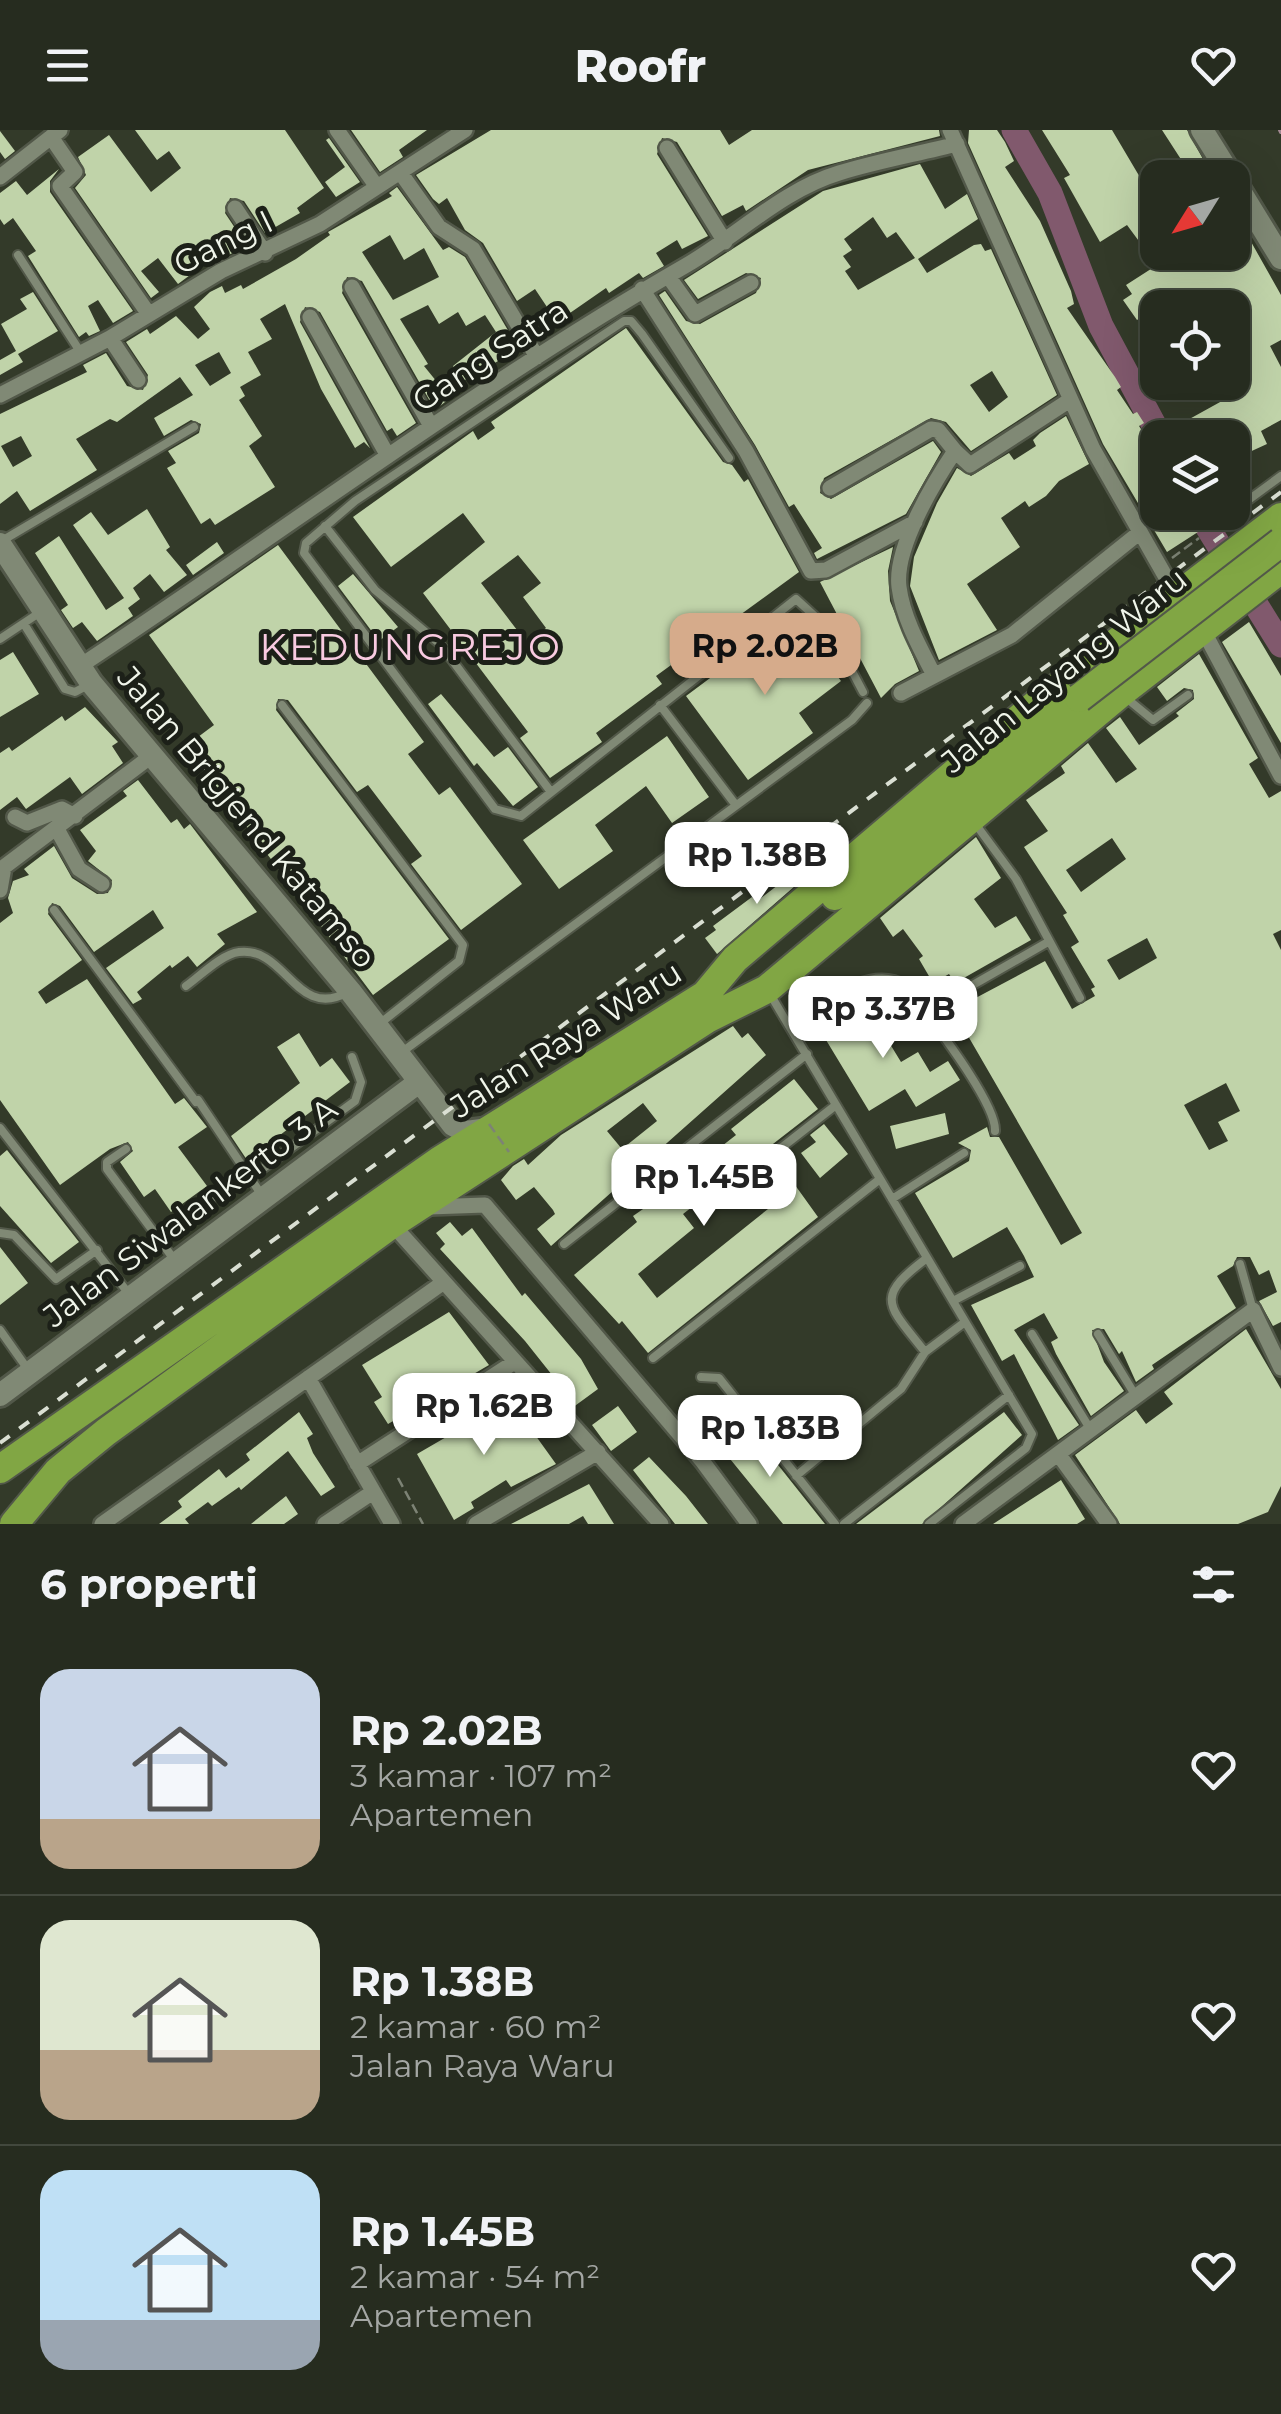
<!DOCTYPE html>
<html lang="id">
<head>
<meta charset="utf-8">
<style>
	:root { --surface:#262c1f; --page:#2e3428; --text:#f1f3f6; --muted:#a4a7a4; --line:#42483d; --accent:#d6ab8b }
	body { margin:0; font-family:Montserrat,sans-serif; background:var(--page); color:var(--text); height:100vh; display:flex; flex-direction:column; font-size:38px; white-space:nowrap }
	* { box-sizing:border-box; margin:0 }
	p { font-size:32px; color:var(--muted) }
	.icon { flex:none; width:55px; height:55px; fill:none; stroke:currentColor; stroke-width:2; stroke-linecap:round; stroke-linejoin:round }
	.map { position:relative; height:1394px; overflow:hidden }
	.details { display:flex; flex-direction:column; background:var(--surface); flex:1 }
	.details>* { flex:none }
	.needle { width:65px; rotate:233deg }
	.buttons { position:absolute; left:1140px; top:30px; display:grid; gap:20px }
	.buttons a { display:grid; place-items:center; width:110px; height:110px; border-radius:20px; background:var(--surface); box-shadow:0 10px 40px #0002,0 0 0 2px var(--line); font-size:50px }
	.price { position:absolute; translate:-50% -85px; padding:0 22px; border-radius:20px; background:#fff; color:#222; font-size:32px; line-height:65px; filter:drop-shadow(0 2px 5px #0008) }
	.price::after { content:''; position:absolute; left:50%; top:60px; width:30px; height:22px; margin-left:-15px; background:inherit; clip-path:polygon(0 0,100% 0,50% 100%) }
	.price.on { background:var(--accent); color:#111 }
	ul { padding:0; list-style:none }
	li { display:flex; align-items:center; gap:30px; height:250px; padding:0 40px }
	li+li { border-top:2px solid var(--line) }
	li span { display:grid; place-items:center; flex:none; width:280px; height:200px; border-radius:30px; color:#555 }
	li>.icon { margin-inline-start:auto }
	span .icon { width:120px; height:120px; fill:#fffc; stroke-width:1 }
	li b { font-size:42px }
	h2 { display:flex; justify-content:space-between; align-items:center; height:120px; padding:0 40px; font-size:42px }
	header { display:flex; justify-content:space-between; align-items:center; height:130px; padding:0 40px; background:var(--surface); font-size:45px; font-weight:800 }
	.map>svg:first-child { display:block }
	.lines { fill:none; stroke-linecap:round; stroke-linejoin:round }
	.stream { stroke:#a28892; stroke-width:4 }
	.river { stroke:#81596d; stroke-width:25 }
	.building { fill:#c0d3a9; fill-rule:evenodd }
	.lane-casing { stroke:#525849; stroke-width:12 }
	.street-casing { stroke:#525849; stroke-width:20 }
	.secondary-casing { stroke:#525849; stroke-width:28 }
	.highway-casing { stroke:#525849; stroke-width:32 }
	.path { stroke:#7d8375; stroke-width:2.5; stroke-dasharray:10 5; stroke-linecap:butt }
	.lane { stroke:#808975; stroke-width:8 }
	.street { stroke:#808975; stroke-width:15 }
	.secondary { stroke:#808975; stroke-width:22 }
	.highway { stroke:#81a644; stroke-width:28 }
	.rail { stroke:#dadfd3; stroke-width:4; stroke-dasharray:12 12; stroke-linecap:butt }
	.highway-bridge-casing { stroke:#525849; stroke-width:32; stroke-linecap:butt }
	.path-bridge { stroke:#7d8375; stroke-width:2.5; stroke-dasharray:10 5; stroke-linecap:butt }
	.highway-bridge { stroke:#81a644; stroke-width:28 }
	.labels { text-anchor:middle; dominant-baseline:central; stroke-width:10; stroke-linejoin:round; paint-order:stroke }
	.street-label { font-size:32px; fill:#f0f5ea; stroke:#1c2018 }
	.quarter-label { font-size:38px; letter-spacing:2.5px; fill:#f8cae0; stroke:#1c2018 }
</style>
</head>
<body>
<header><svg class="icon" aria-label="menu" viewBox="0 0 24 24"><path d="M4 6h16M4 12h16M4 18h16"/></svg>Roofr<svg class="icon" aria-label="heart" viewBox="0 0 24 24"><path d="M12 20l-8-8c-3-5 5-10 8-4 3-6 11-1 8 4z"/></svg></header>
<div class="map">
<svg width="1281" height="1394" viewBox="0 0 1281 1394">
	<rect width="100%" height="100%" fill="#333a29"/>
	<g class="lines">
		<!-- stream -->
		<path class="stream" d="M1280,0L1281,2"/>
		<!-- river -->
		<path class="river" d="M1014,0L1050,63L1101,196L1161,308
			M1198,382L1281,515"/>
	</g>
	<!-- building -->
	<path class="building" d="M135,0H285L324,58L297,78L300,83L265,103L244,71L230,68L225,83L247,116L224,127L221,122L178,154L158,128L141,141L159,162L151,168L75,58L86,45L78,27L109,5L151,62L181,38L169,21L157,30Z
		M351,0H427L399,20L403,27L380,42Z
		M491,0H720L729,15L752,0H939L940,6L808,40L746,81L743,75L722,86L677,12L662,8L657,24L708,106L682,119L677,110L656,123L664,136L643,148L639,143L609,163L606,158L557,192L535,159L517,171L483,113L465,100L447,68L439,74L433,69L416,45Z
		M969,0H997L1005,12L1014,31L1005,37L1040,91L1071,161L1074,174L1067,178L1115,247L1121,257L1117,260L1133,284L1137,282L1144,293L1139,296L1148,310L1144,314L1158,331V382H1186L1198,402L1167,422L1103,314L968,13Z
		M1042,0H1112L1141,49L1158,39V122H1232V78L1281,165V210L1270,216L1281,237V290L1261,301L1267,314L1232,330V308H1192L1184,292L1231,266L1226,257L1232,254V178H1172L1167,169L1137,190L1123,170L1132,164L1126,155L1154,137L1144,118L1127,95L1100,112L1064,48L1070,45Z
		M1162,0H1187L1204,31L1195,37L1190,29L1184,34Z
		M0,1L15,21L5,29L0,22Z
		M329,8L360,52L336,67L325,52L345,37L326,10Z
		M920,34L945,79L967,64L978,89L918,129L927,143L974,115L981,114L985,121L991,119L1057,265L971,321L946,292L931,288L824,348L820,363L831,369L933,311L941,322L906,384L817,429L814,423L822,418L794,374L789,377L755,315L659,165L665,161L686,191L700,194L756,163L761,148L746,143L698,169L684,150L823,61ZM873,87L887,108L896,102L915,128L858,160L845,141L851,137L843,126L852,120L844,109ZM992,241L1008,267L989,282L970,255Z
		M59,39L50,51V62L133,181L113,193L98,170L88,176L100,201L89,206L86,202L79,207L28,126L36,121L13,88L4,95L0,89V63L16,51L27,65Z
		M397,57L443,120L449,117L465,127L519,219L463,251L453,236L496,202L485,185L466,196L458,182L439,194L428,175L400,189L428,234L424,236L450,268L435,280L362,151L347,147L342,163L416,293L397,306L392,298L387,301L320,182L305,177L300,192L370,318L364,312L355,318L321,259L285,174L260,189L272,209L248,222L261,245L240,257L245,266L239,270L262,306L249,316L275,357L215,395L210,388L201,394L167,338L176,333L168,321L199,303L201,294L191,290L164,306L154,288L193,265L180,247L117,292L110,289L76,309L97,340L30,381L17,361L0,374V284L87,242L83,235L106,223L127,256L143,260L148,245L126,212L147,199L150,204L176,186L198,209L210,199L194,177L210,162L222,156L225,163L241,155L243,159L296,129L330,105L328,102L392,66L389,63ZM390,105L404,130L424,118L439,147L393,170L362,122ZM219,222L231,243L210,256L195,235ZM21,306L32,326L13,337L1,316Z
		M33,162L58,201L18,224L23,232L0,245V230L16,221L1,194L27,179L20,169Z
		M626,198L723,332L732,335L744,352L748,349L799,442L656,546L662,554L596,603L602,612L550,648L520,608L528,602L423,463L485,412L463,383L391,437L353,387L473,301L478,310L495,298L491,292ZM518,425L541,453L523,467L546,498L527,513L481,453Z
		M1066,286L1089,334L1059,351L1046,366L1029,377L1025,371L1001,388L1020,417L967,454L997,500L939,530L910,456L914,427L937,373L957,338L971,346L1009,323L1014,330L1036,316L1033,310L1040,303Z
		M147,379L170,417L166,420L187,445L164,462L150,444L133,458L140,469L128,478L133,486L97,511L82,492L73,498L61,480L68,475L35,423L59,406L106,480L124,468L73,395L91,382L108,405Z
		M217,412L224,423L193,445L186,435Z
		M278,415L424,612L408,624L439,665L450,657L522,754L461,800L411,734L422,726L368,655L357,662L288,570L278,569L276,580L449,809L373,865L186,616L214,595L149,505Z
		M893,417L888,441L890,471L919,541L895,554L881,568L820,452Z
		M353,444L398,497L379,511L338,456Z
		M792,487L841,551L799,583L813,603L748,650L686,566Z
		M1249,492L1281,546V613L1222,512Z
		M13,522L39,564L0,587V530Z
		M1199,524L1258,628L1249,634L1269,668L1281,661V800L1273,804L1281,820V1192L1273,1196L1259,1171L1277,1162L1269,1140L1259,1145L1250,1127H1237L1233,1136L1217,1146L1236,1178L1152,1235L1154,1239L1136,1252L1122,1221L1119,1224L1104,1199L1092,1200L1104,1232L1124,1261L1091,1286L1056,1224L1051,1212L1058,1208L1044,1183L1014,1200L1079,1295L1058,1310L1014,1224L1002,1231L971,1175L1034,1147L1024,1126L1007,1097L953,1128L915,1063L969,1031L971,1020L958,1013L987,997L990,1007H999L1061,1115L1082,1103L953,880L1045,831L1072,879L1095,866L1091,859L1095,857L1071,817L1079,812L1063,785L1067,783L1024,717L1048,701L1026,670L1065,643L1061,636L1088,613L1116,653L1137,639L1106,598L1120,587L1139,615L1179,586L1176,583L1194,569L1193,560L1184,558L1167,571L1157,557ZM1112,708L1126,729L1081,762L1066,740ZM1147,808L1157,828L1119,850L1107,830ZM1226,953L1240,981L1218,992L1228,1011L1209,1020L1184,975Z
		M441,564L494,627L508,617L538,657L513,676L477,633L474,636L428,574Z
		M85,577L118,612L112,616L123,633L82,664L70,647L26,679L17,667L0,680V623L9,617L12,621L62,586L65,591Z
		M667,606L709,667L672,693L646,656L595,695L613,721L559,759L523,710Z
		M138,650L171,693L177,689L184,699L190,694L257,782L217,804L225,814L197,837L188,826L172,838L170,835L137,862L142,869L133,874L106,838L164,798L153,780L94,822L60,776L52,773L48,784L82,830L38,862L46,874L87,849L175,974L184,968L207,997L178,1017L207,1056L171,1082L155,1059L144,1067L120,1032L133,1021L128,1012L110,1019L60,1055L0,970V793L13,783L8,768L13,751L29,745L24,739L54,716L72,748L97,764L108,763L112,750L88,731L96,721L80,700L127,666L123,661Z
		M976,707L1001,748L974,769L995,798L1016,786L1031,810L955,853L949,844L933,853L919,829L923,826L903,799L893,807L880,788Z
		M812,726L819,735L717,824L705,808L716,800L713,796L752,767L756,772L778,755L775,751Z
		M885,867L896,885L879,896L901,932L918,922L930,942L948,931L960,950L916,977L905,959L869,981L823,905Z
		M733,896L742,908L748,903L766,925L551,1116L537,1099L555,1084L553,1080L534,1057L516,1070L501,1050L513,1036L524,1029L528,1035L561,1005ZM643,973L657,991L622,1019L607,1001Z
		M299,903L320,937L332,928L350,952L247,1030L231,1006L300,953L277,917Z
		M794,949L818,979L683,1084L694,1098L638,1144L657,1168L768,1079L748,1053L777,1030L818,1087L648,1223L622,1191L619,1194L574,1145L637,1092L633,1086L702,1038L699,1034L736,1005L731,999Z
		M945,983L949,1004L896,1019L890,996Z
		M824,994L848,1024L820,1048L801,1023L816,1012L810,1005Z
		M7,1020L79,1112L51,1133L0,1076V1026Z
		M450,1092L462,1106L472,1098L522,1166L525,1163L581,1229L598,1259L572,1278L568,1274L556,1258L560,1255L525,1211L440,1119L445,1114L436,1103Z
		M0,1117L28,1153L0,1175Z
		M449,1182L489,1235L388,1294L374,1272L382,1267L362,1235Z
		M1246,1199L1281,1259V1356L1268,1382L1238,1394H1120L1075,1325L1136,1280L1146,1294L1173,1274L1164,1262Z
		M510,1270L556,1334L511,1357L506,1350L471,1372L474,1378L454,1390L417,1324Z
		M618,1276L637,1302L611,1321L592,1295Z
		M299,1282L313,1304L307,1308L313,1323L335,1357L321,1366L288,1321L241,1360L239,1357L212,1376L208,1372L185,1389L189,1394H159L182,1377L178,1371L219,1339L226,1348L250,1330L246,1324Z
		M1004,1282L1022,1305L922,1394H856Z
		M748,1297L790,1350L825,1394H783L722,1319Z
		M649,1327L686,1366L708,1394H675L633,1340Z
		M1061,1350L1085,1389L1077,1394H993Z
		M589,1354L614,1394H588L583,1386L569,1394H511Z
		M286,1366L298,1384L284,1394H251Z"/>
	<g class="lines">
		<!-- lane casing -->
		<g class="lane-casing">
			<path id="lane" d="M18,125L81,223
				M729,328L642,204L631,191H624L355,371L306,413L304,423L495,679L521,686L796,469L831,501L863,562
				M1232,382L1281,346
				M325,396L375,460L440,514L551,662
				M0,412L194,297
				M24,494L65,559L75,562L90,554
				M0,509L42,481
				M1125,567L1153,590L1188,565
				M282,575L463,815L459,831L378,895
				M660,575L735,674
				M974,692L1016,749L1080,868
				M54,780L196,972
				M186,856C200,846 222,824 239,822C286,816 296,891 348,862
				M770,864L1032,1304L1026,1318L929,1394
				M957,864L1048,812
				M791,897C824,875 866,832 906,855C925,882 997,972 995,1001
				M402,922L852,590L867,573
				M198,970L261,1064
				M0,998L129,1164
				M781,1018L836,975
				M126,1019L107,1032V1039L176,1132
				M261,1040L355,971L361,952L352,927
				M744,1047L774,1023
				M892,1069L964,1023
				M0,1103L14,1105L56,1149L97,1120
				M564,1114L807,924
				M927,1128C874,1168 887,1174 925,1222L965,1192
				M132,1131L245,1042
				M1240,1134L1253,1180
				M953,1171L1020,1136
				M0,1200L29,1241
				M1032,1204L1092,1302
				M1098,1204L1137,1268
				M653,1228L880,1049
				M701,1247L719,1248L835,1394
				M796,1346L901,1259L925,1222
				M844,1394L1009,1265"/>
		</g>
		<!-- street casing -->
		<g class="street-casing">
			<path id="street" d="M337,0L377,57
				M950,0L1093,319L1176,465
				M51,7L75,42L60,56L148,183
				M667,18L725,112
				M400,42L439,97L473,119L537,227
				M0,47L60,0
				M235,78L265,123
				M668,146L695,184L751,153
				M352,157L431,296
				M642,159L746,321L811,441L826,440L915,392
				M310,187L388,326
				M110,208L138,250
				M0,265L110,208L221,141L320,94L465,0
				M955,321L970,335L1070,270
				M830,358L931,299L938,300L955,321C934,352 894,418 899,457C903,488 920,518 934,545
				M1203,500L1281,646
				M80,536C282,403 475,257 685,136C736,107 782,60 839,43C877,31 918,24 957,14
				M901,563L1012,505L1139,403
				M15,687L27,693L62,679L75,686
				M58,701L79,739L102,754
				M0,760L4,737L150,627
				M429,1077L485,1075L703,1332L749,1394
				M392,1094L661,1394
				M308,1248L392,1394
				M1059,1325L1109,1394
				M357,1334L510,1235
				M102,1394L444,1152
				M325,1394L373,1362
				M476,1394L598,1322
				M963,1394L1253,1180L1281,1238"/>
		</g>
		<!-- secondary casing -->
		<g class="secondary-casing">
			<path id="secondary" d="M1202,0L1232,48
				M1232,48L1281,128
				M0,414L91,553L350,861L453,995L466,1002L489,999
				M0,1265L419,952"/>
		</g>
		<!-- highway casing -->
		<g class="highway-casing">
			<path id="highway" d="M835,766L892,725L1079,568
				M0,1339L439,1031L705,865L735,829L1042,569L1281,387
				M14,1394L58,1341L106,1302L392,1094L707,889L767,859L1121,563L1281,439"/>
		</g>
		<!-- path -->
		<path class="path" d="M1172,428L1199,408
			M398,1348L423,1394"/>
		<!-- lane -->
		<use href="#lane" class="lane"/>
		<!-- street -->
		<use href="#street" class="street"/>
		<!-- secondary -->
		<use href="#secondary" class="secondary"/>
		<!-- highway -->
		<use href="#highway" class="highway"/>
		<!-- rail -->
		<path class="rail" d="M0,1313L1281,362"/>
		<!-- highway-bridge casing -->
		<g class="highway-bridge-casing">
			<path id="highway-bridge" d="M1079,568L1281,412"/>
		</g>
		<!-- path-bridge -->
		<path class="path-bridge" d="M489,994L509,1022"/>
		<!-- highway-bridge -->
		<use href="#highway-bridge" class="highway-bridge"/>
	</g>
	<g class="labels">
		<!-- street labels -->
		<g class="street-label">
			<text transform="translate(223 112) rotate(-26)">Gang I</text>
			<text transform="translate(490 225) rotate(-33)">Gang Satra</text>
			<text transform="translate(1064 540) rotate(-39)">Jalan Layang Waru</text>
			<text transform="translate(247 687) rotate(50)">Jalan Brigjend Katamso</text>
			<text transform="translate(566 909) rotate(-32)">Jalan Raya Waru</text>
			<text transform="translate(190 1082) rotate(-37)">Jalan Siwalankerto 3 A</text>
		</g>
		<!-- quarter labels -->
		<g class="quarter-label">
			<text x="411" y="516">KEDUNGREJO</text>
		</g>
	</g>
</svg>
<div class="buttons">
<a><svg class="needle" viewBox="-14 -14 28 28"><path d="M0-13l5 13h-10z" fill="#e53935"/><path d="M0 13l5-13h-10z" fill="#a4a7a4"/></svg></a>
<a><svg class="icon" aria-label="locate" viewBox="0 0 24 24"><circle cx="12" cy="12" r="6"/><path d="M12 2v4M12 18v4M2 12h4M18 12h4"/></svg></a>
<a><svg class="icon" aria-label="layers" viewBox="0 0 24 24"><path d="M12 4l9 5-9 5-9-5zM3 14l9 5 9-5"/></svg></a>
</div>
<b class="price on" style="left:765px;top:568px">Rp 2.02B</b>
<b class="price" style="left:757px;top:777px">Rp 1.38B</b>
<b class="price" style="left:883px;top:931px">Rp 3.37B</b>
<b class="price" style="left:704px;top:1099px">Rp 1.45B</b>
<b class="price" style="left:484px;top:1328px">Rp 1.62B</b>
<b class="price" style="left:770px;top:1350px">Rp 1.83B</b>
</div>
<section class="details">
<h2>6 properti<svg class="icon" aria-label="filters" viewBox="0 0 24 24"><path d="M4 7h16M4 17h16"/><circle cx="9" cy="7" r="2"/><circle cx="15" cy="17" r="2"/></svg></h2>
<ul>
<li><span style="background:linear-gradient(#c9d6e8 75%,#b9a48a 0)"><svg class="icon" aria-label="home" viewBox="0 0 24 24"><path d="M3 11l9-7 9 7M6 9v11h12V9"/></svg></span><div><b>Rp 2.02B</b><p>3 kamar · 107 m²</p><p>Apartemen</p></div><svg class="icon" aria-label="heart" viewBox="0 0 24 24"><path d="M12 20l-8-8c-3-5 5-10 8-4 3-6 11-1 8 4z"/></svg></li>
<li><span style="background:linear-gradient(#dfe7d0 65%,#b9a48a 0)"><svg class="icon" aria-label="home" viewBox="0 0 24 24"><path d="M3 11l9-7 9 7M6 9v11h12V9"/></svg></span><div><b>Rp 1.38B</b><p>2 kamar · 60 m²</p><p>Jalan Raya Waru</p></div><svg class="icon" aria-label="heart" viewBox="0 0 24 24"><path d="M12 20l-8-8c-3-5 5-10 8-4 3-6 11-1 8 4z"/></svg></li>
<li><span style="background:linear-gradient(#bfe0f5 75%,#9aa5b1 0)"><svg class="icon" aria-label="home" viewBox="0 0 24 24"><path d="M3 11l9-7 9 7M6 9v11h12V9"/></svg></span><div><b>Rp 1.45B</b><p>2 kamar · 54 m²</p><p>Apartemen</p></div><svg class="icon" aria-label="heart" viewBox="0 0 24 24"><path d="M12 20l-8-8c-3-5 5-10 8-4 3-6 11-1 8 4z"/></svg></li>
</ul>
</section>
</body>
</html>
